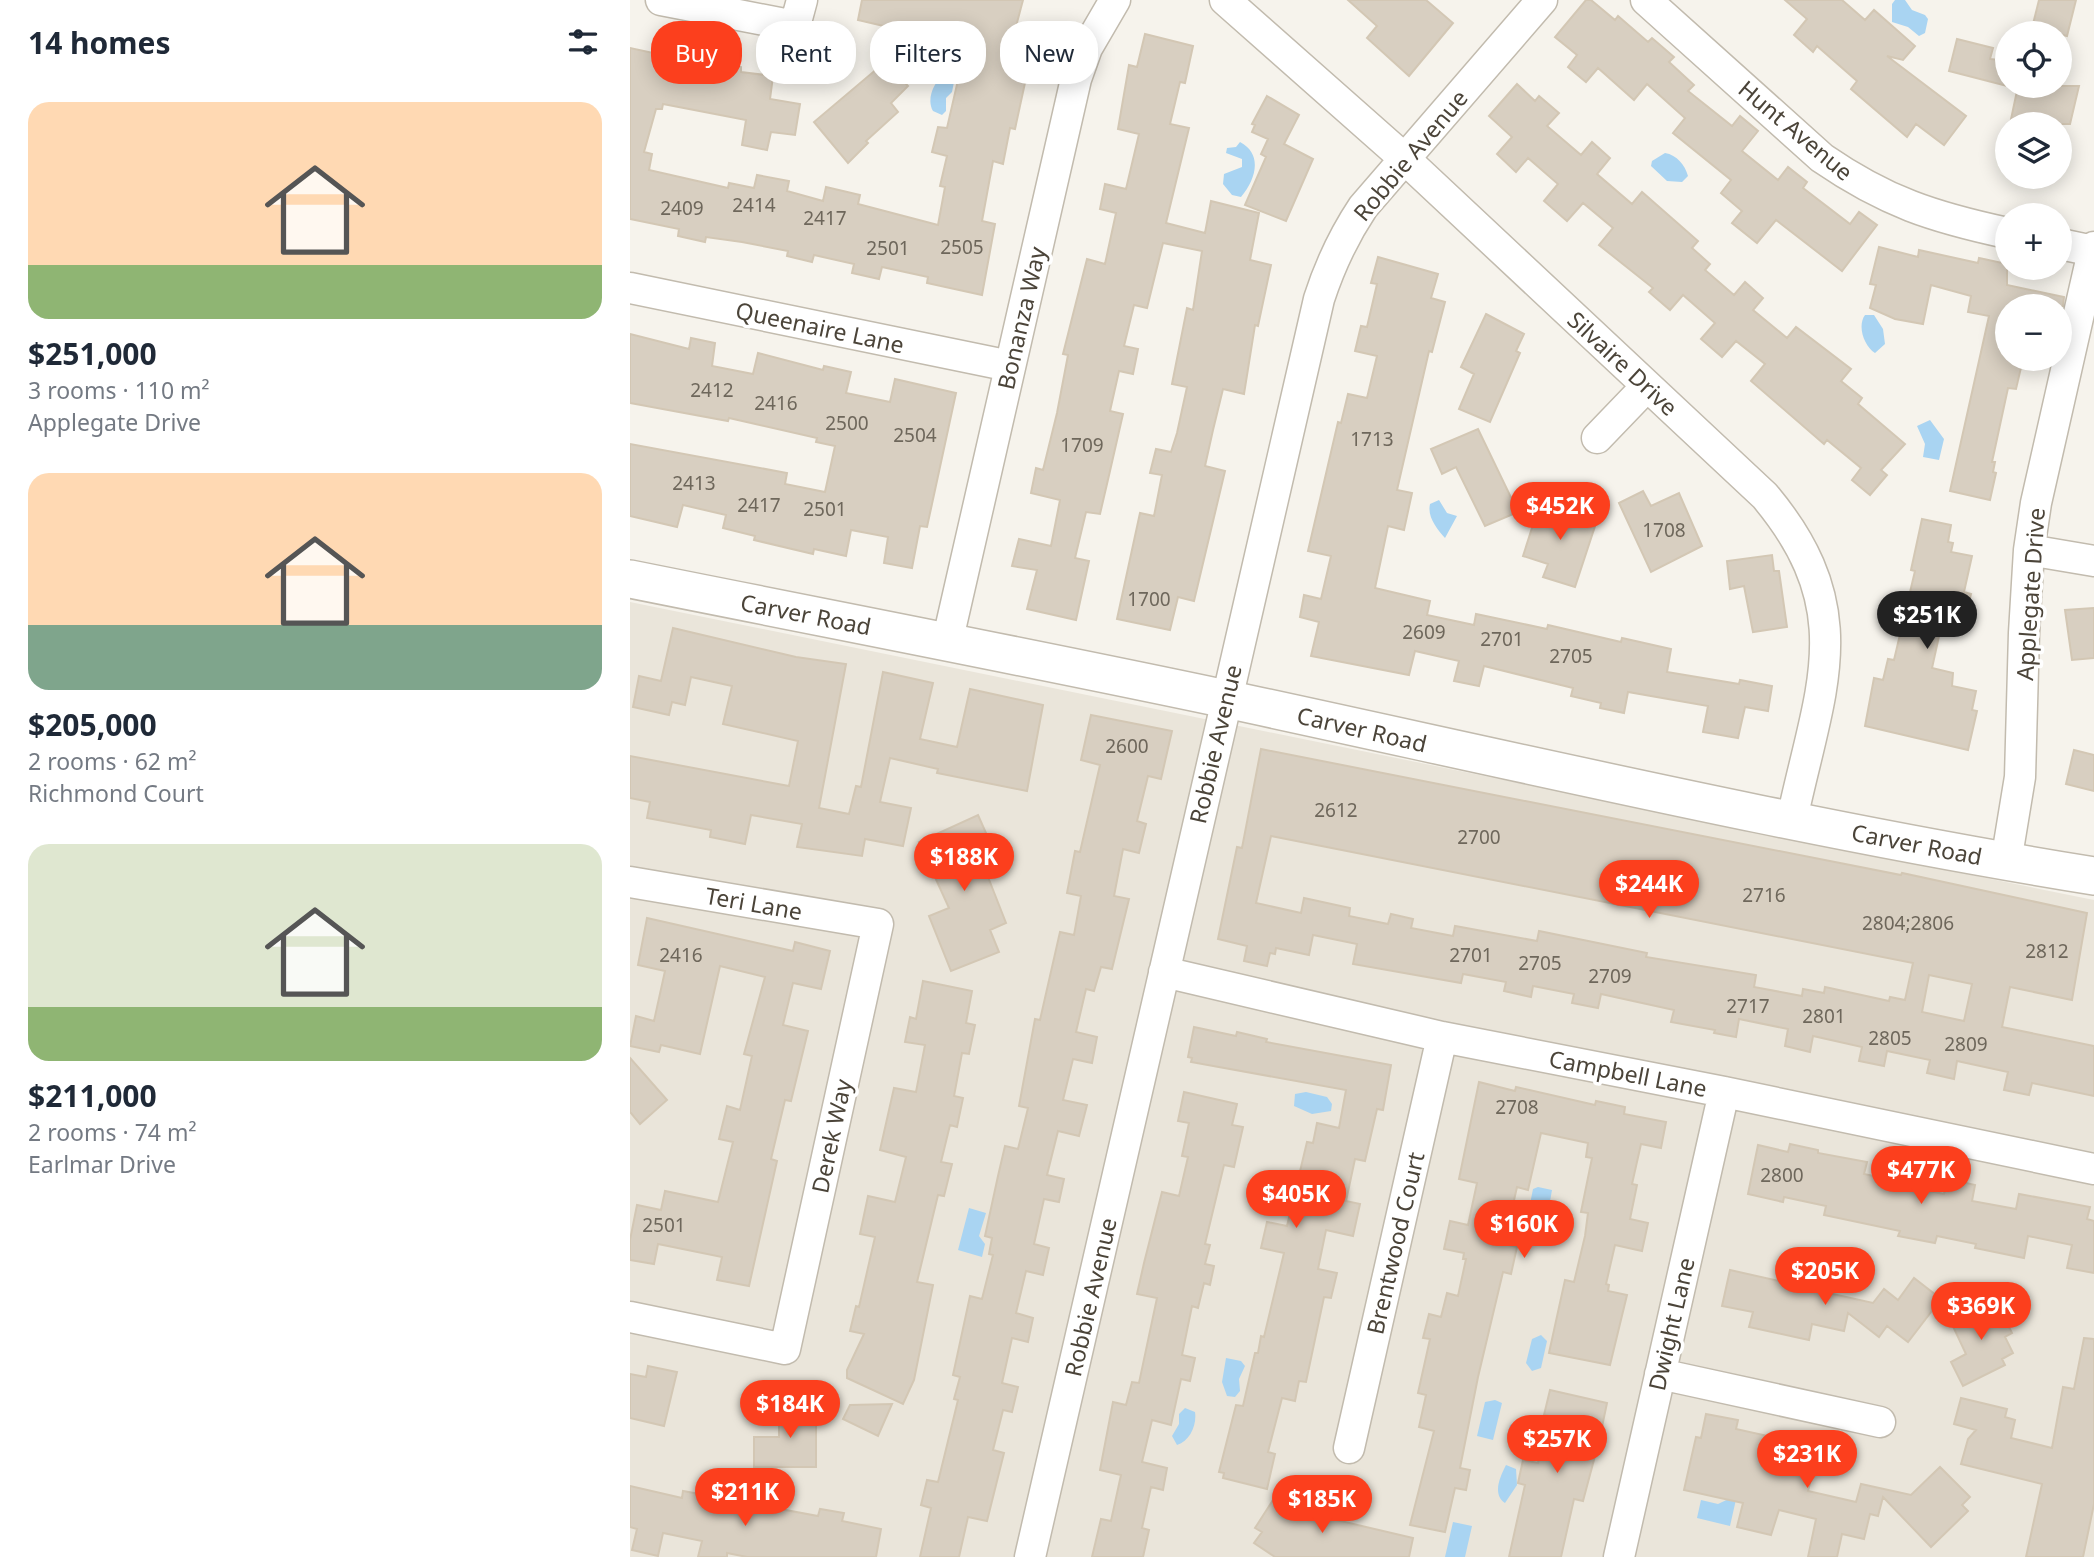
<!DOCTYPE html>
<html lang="en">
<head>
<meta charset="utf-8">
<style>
	:root { --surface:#fff; --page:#f6f6f7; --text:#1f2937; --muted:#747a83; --accent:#fc3f1d }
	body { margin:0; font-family:"Noto Sans",sans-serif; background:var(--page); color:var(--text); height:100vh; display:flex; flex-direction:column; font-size:26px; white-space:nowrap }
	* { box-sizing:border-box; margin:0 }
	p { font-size:23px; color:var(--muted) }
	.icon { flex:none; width:38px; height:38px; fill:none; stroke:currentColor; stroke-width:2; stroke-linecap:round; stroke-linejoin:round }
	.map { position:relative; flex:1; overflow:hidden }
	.side { display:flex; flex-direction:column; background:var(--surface); width:630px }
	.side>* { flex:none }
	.guide { position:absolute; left:21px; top:21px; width:665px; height:63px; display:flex; gap:14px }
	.controls { position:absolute; left:1365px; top:21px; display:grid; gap:14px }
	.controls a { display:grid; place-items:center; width:77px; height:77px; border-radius:50%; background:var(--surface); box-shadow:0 4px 18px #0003; font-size:35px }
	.price { position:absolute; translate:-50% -60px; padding:0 16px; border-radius:24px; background:var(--accent); color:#fff; font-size:23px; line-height:46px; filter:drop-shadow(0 2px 4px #0008) }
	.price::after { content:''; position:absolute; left:50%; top:42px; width:21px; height:16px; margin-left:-10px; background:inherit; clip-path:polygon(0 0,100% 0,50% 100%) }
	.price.on { background:#222; color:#fff }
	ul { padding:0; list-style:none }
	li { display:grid; align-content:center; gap:14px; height:371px; padding:0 28px }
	li span { display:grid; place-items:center; height:217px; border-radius:21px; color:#555 }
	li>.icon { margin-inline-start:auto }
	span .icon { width:126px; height:126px; fill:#fffc; stroke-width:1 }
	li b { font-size:30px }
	h2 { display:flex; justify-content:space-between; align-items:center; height:84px; padding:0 28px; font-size:30px }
	.chip { padding:0 24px; border-radius:28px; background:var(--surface); box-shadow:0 4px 18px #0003; font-size:24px; line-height:63px }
	.chip.on { background:var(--accent); color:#fff }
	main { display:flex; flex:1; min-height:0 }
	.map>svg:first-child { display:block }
	.residential { fill:#eae5da }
	.water { fill:#a9d4f2 }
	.building { fill:#d8cfc1; stroke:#d3c7b4; stroke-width:2; fill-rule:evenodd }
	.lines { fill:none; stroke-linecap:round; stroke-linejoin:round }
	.minor-casing { stroke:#c2bbae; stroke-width:33 }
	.tertiary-casing { stroke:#c2bbae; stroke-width:40 }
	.minor { stroke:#fff; stroke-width:30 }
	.tertiary { stroke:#fff; stroke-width:37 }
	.labels { text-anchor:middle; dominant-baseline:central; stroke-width:7; stroke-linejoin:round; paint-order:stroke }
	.number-label { font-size:19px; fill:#6e675b }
	.street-label { font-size:23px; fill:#4b4439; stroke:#fff }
</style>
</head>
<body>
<main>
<section class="side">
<h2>14 homes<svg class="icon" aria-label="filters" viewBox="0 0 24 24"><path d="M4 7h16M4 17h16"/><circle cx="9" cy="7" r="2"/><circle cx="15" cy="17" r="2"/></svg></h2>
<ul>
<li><span style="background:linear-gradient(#ffd9b3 75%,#8fb573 0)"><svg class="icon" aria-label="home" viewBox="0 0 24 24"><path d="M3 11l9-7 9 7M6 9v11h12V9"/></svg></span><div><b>$251,000</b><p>3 rooms · 110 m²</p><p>Applegate Drive</p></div></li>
<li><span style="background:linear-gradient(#ffd9b3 70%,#7fa58c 0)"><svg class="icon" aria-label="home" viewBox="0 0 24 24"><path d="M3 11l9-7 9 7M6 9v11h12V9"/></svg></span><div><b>$205,000</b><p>2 rooms · 62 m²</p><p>Richmond Court</p></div></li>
<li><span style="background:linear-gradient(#dfe7d0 75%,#8fb573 0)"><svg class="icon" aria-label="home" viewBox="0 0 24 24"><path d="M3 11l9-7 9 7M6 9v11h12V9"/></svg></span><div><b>$211,000</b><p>2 rooms · 74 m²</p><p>Earlmar Drive</p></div></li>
</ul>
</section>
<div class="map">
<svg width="1464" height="1557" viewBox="0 0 1464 1557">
	<rect width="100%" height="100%" fill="#f6f3ec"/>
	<!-- residential -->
	<path class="residential" d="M0,602L1464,900V1557H0Z"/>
	<!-- water -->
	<path class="water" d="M1265,0H1275L1282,10L1295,15L1298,19L1295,33L1289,36L1278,27L1262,22V4Z
		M315,74L324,82L322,92L316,98V111L312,115L303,111C296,99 304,81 315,74Z
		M610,142C633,154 626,179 611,197L602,195L593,184L594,174L612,167V159L596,153L597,148L606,147Z
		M1035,153C1047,155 1055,165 1058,176L1052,182L1037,181L1021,166L1022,161Z
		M1235,315H1244L1253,329L1255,344L1245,353C1234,346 1227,326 1235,315Z
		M1300,420L1314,439L1309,460L1293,457L1295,444L1287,426Z
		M809,500L817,513L827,516L815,538C807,529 797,517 800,504Z
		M676,1092L697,1097L702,1104L701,1111L682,1114L664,1106L665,1094Z
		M908,1187L922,1190L919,1207L913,1210L910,1228L891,1225L894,1206L900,1204L903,1189Z
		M339,1208L356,1213L349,1236L355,1244L352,1257L328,1250Z
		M911,1335L917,1341L911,1368L902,1371L896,1363L902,1339Z
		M596,1358L611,1361L615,1366L609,1379L610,1391L605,1397L597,1396L592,1382Z
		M865,1400L872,1403L863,1440L847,1436L855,1402Z
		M555,1408L565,1412C567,1425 560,1441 547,1445L542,1436L549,1424V1414Z
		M891,1421L896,1422L900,1428L899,1434L907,1445L905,1453L899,1455L883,1448L882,1438L877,1436L880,1425Z
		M876,1465L886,1469L887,1485L875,1503C862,1494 870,1477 876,1465Z
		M1107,1495L1100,1526L1067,1518L1071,1500L1088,1504Z
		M823,1522L842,1526L835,1557H815Z"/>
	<!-- building -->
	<path class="building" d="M232,0H393L376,64L398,69L385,129L380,128L373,164L363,161L352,221L365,224L352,295L297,283L298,277L252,267L249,279L222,273L224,264L184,255L182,262L157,256L158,251L112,242L76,237L75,242L48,236L49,229L0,219V48L51,59L53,47L79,52L78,61L111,67V72L143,76L140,99L170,104L165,135L141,132L137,150L112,145L116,120L33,104L32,109H26L14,152L22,154L19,170L98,188L99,183L124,188L127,175L159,181L157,191L193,201L196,187L230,195L228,204L308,225L315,187L310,186L317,156L302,152L308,127L317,128L337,41L294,30L291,47L256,39L258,27L228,20Z
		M718,0H796L823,23L779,76L737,38L747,26Z
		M956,0H961L985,20L988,16L1018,42L1022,38L1044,57L1039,62L1064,85L1058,91L1102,126L1110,116L1128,131L1112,151L1148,180L1158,167L1177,182L1173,188L1220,224L1229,212L1247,225L1212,271L1146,220L1127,243L1102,223L1112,211L1091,193L1101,180L1043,133L1055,118L1017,84L1004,100L968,68L956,82L938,67L947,55L925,37Z
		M1155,0H1212L1235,20L1244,10L1285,46L1273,60L1257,56L1336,116L1314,145L1286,124L1277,137L1221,89L1227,81L1187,46L1183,52L1164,35L1177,19Z
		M1409,0H1446L1437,36L1402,28Z
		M515,34L563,46L555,83L550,82L540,124L559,128L536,223L575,233L581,201L629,213L620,260L641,265L628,326L625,325L614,394L593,389L583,430L575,466L595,471L564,601L548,597L540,630L487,619L510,513L524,516L532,475L520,473L526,449L541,452L547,433L557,387L542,384L557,308L563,310L572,251L533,243L517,308L504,305L494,346L508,349L503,374L489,371L480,411L493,414L480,471L470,514L456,512L445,558L459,561L446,620L397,609L407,570L382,566L389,539L421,546L430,500L401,493L406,468L413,470L427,413L438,355L433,354L457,259L475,264L486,213L470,209L475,184L496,189L509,134L488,129L499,65L507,67Z
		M1327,39L1363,48L1360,59L1377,61V86L1319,71Z
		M255,62L278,86L261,103L268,112L236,141L238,143L218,163L184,122Z
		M887,84L905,101L909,96L929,113L917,126L951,155L962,142L980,158L967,174L1002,204L1012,192L1068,241L1062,248L1080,264L1075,270L1104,295L1115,282L1133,298L1123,310L1157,338L1166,327L1221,369L1211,381L1232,398L1228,404L1275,444L1251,470L1257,475L1240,495L1222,480L1231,468L1197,440L1194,444L1121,381L1135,364L1106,341L1092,357L1071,339L1085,323L1053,295L1040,310L1019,292L1023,288L969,245L983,228L953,203L937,221L914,201L928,184L898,158L886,172L867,154L882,137L859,116Z
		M1388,86H1449L1440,124H1380Z
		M637,96L669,115L654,144L683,159L656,221L615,205L636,157L631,154L638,139L622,132L625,125L622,124Z
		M1249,247L1288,257L1289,250L1348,263L1349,258L1377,264V285L1434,297L1433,306H1377V359H1393L1386,389L1378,388L1362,462H1365L1363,472L1366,473L1360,500L1320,491L1359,316L1338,312L1341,296L1301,285L1293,324L1265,319L1240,308L1246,285L1240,284Z
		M748,257L808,274L801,298L815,302L802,352L799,351L767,490L782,493L774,530L758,526L745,588L800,601L797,615L844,625L846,614L917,629L918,625L991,642L992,638L1041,649L1037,672L1109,684L1110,680L1142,686L1138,711L1115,707L1108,738L1073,732L1078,706L998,692L994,713L970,708L971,703L941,696L943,688L854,666L849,686L824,681L829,661L785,651L779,675L681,656L689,622L670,617L674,595L691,599L701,556L678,551L708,422L711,423L718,394L737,398L747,356L725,351L731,326L737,327L747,284L741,283Z
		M856,314L894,334L886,351L890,353L860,422L829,409L844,374L831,367Z
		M0,334L59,349L61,338L85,343L82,366L123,374L128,353L193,370L194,366L221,372L216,393L260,402L265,379L326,393L297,527L290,526L282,568L254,563L258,537L221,530L216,556L184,549L183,554L124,540L125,536L93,528L96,515L53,505L47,527L0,516V444L157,473L155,484L195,492L205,446L186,442L187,438L99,418L98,421L0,403Z
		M848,429L888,512L855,526L826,467L812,474L801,449Z
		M1013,491L1021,506L1049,493L1072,546L1021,572L989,503Z
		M911,500L937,506L936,509L967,520L945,587L913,577L918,564L893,556Z
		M1292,519L1321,525L1318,542L1323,543L1321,552L1342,556L1334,592L1341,594L1334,622L1313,618L1302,668L1323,673L1322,686L1346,691L1342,710L1347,711L1338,750L1235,726L1244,678L1253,680L1258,659L1264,660L1285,571L1281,570Z
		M1142,555L1144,571H1149L1157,627L1123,632L1114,586L1100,589L1097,561Z
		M1464,608V658L1442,660L1435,610Z
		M43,628L166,657L216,664L189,808L219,814L226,786L231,787L253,672L303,683L290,739L327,747L340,689L413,705L397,791L307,773L308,769L260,758L250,802L281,808L273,846L235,839L232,856L167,847L172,824L121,815L115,844L80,837L81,830L17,818L20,802L0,798V756L159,786L168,741L93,724L102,686L61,677L55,705L42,702L39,715L3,707L9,676L31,681Z
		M461,715L542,731L531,779L518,776L507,821L516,824L509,853L493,849L484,896L499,899L482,969L471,967L464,991L456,989L446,1032L467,1037L462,1063L443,1059L433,1100L457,1105L449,1136L428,1131L417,1175L434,1179L429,1202L414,1199L404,1244L419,1248L413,1275L396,1271L386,1313L403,1318L398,1342L382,1338L372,1383L388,1387L382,1412L373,1410L363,1450L374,1453L357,1521L338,1517L329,1557H290L301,1508L291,1505L297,1480L308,1482L328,1400L324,1399L330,1377L323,1375L340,1296L352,1299L363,1255L359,1254L362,1238L355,1236L368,1176L375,1146L388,1149L398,1108L389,1106L405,1019L410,1020L430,932L444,935L451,896L437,893L445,851L450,852L470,765L451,760Z
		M631,749L1271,875L1272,873L1457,913L1442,1000L1380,987L1372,1027L1464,1046V1096L1402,1083L1399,1095L1374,1090L1378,1072L1327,1061L1324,1079L1297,1073L1300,1060L1257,1051L1254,1066L1229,1061L1232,1047L1183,1036L1180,1052L1155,1046L1158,1029L1109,1019L1106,1037L1084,1033L1085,1030L1041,1022L1044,1010L971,994L968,1008L942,1003L944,994L903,986L901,997L874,991L876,982L833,974L831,983L723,964L727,944L683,935L679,955L646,948L645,954L640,953L637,966L614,961L617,946L588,939L607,847L612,848ZM641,836L1283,963L1275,1000L1260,997L1259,1001L1195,987L1194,993L1173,989L1172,996L1124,987L1126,975L1016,957L1017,953L909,931L907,941L825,926L823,936L781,928L783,919L761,914L758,924L719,916L720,908L674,898L671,913L626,903ZM1299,975L1342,984L1334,1021L1292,1012Z
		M1444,750L1464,755V791L1436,784Z
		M348,815L360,842L353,846L365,873L358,877L376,923L360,930L369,952L321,971L299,916L319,908L289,842Z
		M17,918L163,951L165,942L200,951L191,989L163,983L153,1025L178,1031L161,1101L155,1100L141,1159L147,1161L119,1286L87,1280L92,1257L28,1244L24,1264L0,1260V1240L7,1205L31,1210L35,1191L88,1202L103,1142L89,1139L97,1106L110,1110L122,1056L114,1054L135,977L90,966L70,1054L31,1045L29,1052L0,1046L6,1016L24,1021L35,971L8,965Z
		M293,981L342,991L336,1023L345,1025L339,1054L332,1053L324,1096L333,1098L327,1127L320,1125L311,1162L322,1164L314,1196L308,1195L287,1282L303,1285L284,1380L273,1404L217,1378V1370L234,1334L220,1331L226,1306L229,1307L245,1237L230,1234L238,1196L265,1202L276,1157L250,1150L264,1088L286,1092L295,1045L275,1042L280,1017L286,1019Z
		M564,1027L606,1036L607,1032L637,1039L636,1042L761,1065L753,1110L747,1109L735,1161L725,1159L716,1201L730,1204L723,1236L696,1230L688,1269L707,1273L701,1298L694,1297L676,1382L669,1381L665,1401L652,1398L638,1452L645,1454L637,1489L593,1478L594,1473L589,1472L606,1405L613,1406L625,1353H628L631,1336L634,1337L654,1253L631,1248L637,1222L657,1226L677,1142L683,1143L687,1123L709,1128L716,1090L561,1062L562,1058L558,1057Z
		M0,1058L37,1100L10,1124L0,1112Z
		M849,1082L885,1091L886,1087L965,1105L966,1101L995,1107L994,1114L1036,1122L1031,1148L1011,1144L1002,1184L1007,1185L1000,1219L1018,1223L1012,1251L985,1245L976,1284L979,1285L978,1291L997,1295L980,1365L919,1353L935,1280L944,1282L955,1236L958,1213L951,1212L962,1158L956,1157L958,1143L911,1133L898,1190L887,1187L874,1244L887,1247L881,1274L873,1272L848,1377L830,1468L840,1470L836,1490L825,1488L815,1532L780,1525L804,1431L789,1427L796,1395L788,1393L800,1339L793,1338L799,1314L811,1317L817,1293L828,1296L836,1259H833L834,1253L814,1249L820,1221L838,1225L847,1183L829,1179Z
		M554,1092L607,1104L602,1125L613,1127L604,1167L594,1165L575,1244L580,1245L575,1264L584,1266L580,1285L574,1283L568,1308L562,1306L552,1355L565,1358L560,1381L551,1379L541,1425L522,1420L512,1462L537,1468L533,1490L521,1487L512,1528L519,1530L513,1557H462L471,1519L481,1521L491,1475L470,1470L483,1402L496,1405L502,1382L509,1383L527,1298L507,1294L514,1263L532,1192L549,1196L558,1157L552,1156L559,1123L548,1121Z
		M1160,1144L1188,1150V1153L1237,1162L1234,1174L1267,1181L1266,1184L1314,1194L1318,1179L1345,1185L1342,1201L1386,1209L1389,1194L1460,1207L1457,1219L1464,1221V1273L1437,1268L1442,1245L1398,1236L1394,1258L1345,1248L1346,1244L1307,1236L1305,1243L1268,1236L1270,1231L1194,1215L1196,1206L1154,1197L1153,1202L1118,1194L1128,1145L1158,1152Z
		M1100,1270L1176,1287L1178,1276L1201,1281L1198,1293L1243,1303L1254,1289L1268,1300L1284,1278L1311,1299L1278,1342L1257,1326L1249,1337L1218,1313L1214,1331L1182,1324L1179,1340L1119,1327L1123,1312L1092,1306Z
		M1365,1299L1382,1333L1375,1337L1383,1353L1372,1359L1375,1365L1333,1386L1321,1362L1336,1354L1320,1320Z
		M1454,1338L1464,1339V1504L1453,1557H1396L1412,1484L1331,1464L1338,1439L1346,1430L1324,1424L1331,1398L1377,1409L1375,1417L1385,1420L1381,1438L1422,1448L1433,1387L1444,1389Z
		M18,1366L47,1372L34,1426L0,1418V1374L16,1377Z
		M920,1390L977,1403L969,1441L953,1501L944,1499L931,1557H879L895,1485L888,1483L893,1460L908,1463L919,1416L914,1415Z
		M262,1404L248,1436L213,1419L220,1405Z
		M149,1405H186V1467H124V1437H149Z
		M1076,1414L1108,1420L1106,1429L1156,1440L1152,1455L1185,1463L1178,1491L1226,1502L1231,1484L1281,1495L1310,1467L1340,1497L1332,1505L1338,1511L1301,1547L1253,1497L1248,1516L1240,1514L1234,1539L1212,1534L1207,1557H1178L1186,1519L1149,1510L1141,1535L1107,1527L1113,1503L1054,1490L1066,1437L1071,1438Z
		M0,1486L52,1498L53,1491L188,1516L190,1509L214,1513L212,1521L251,1529L246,1557H117L97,1553V1557H68L72,1541L33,1533L28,1556L2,1550L7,1529L0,1527Z
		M650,1489L673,1504L668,1511L783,1538L779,1557H645L624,1543L632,1532L625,1528Z"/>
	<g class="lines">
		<!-- minor casing -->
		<g class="minor-casing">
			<path id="minor" d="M31,0L165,26L172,0
				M595,0L776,160L1135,496C1231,611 1190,688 1162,819
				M1016,0L1192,158C1256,202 1303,217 1377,233
				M1430,244L1464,251
				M0,288L380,366
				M967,438L1017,386
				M1399,550L1464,561
				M317,643L446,79L457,48L485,0
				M1376,862L1390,777L1394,633L1399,550L1406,503L1464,247
				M0,882L248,924L155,1349L0,1317
				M534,972L812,1037L1094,1092L1464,1169
				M1030,1374L1250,1422
				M719,1448L812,1037
				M400,1557L689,299C700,265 713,237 733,207L912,0
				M989,1557L1094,1092"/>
		</g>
		<!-- tertiary casing -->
		<g class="tertiary-casing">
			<path id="tertiary" d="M0,579C199,619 398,657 596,699C885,761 1172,829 1464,876"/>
		</g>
		<!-- minor -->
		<use href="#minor" class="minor"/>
		<!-- tertiary -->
		<use href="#tertiary" class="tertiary"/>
	</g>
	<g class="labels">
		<!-- number labels -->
		<g class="number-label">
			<text x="124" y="205">2414</text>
			<text x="52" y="208">2409</text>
			<text x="195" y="218">2417</text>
			<text x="332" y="247">2505</text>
			<text x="258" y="248">2501</text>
			<text x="82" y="390">2412</text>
			<text x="146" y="403">2416</text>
			<text x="217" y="423">2500</text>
			<text x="285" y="435">2504</text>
			<text x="742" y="439">1713</text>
			<text x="452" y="445">1709</text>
			<text x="64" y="483">2413</text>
			<text x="129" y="505">2417</text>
			<text x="195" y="509">2501</text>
			<text x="1034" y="530">1708</text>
			<text x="519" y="599">1700</text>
			<text x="794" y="632">2609</text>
			<text x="872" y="639">2701</text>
			<text x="941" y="656">2705</text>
			<text x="497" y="746">2600</text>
			<text x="706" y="810">2612</text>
			<text x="849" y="837">2700</text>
			<text x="1134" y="895">2716</text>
			<text x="1278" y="923">2804;2806</text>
			<text x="1417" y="951">2812</text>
			<text x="51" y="955">2416</text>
			<text x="841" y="955">2701</text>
			<text x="910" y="963">2705</text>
			<text x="980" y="976">2709</text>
			<text x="1118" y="1006">2717</text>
			<text x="1194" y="1016">2801</text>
			<text x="1260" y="1038">2805</text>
			<text x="1336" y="1044">2809</text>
			<text x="887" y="1107">2708</text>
			<text x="1152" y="1175">2800</text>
			<text x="34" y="1225">2501</text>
		</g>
		<!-- street labels -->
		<g class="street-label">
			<text transform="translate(1166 130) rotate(40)">Hunt Avenue</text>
			<text transform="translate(780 155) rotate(-50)">Robbie Avenue</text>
			<text transform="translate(391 318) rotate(-77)">Bonanza Way</text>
			<text transform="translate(190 327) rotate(12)">Queenaire Lane</text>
			<text transform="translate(993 363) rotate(43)">Silvaire Drive</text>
			<text transform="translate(1400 594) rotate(-86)">Applegate Drive</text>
			<text transform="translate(176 614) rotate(11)">Carver Road</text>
			<text transform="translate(732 729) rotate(13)">Carver Road</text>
			<text transform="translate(585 744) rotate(-77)">Robbie Avenue</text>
			<text transform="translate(1287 844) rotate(11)">Carver Road</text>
			<text transform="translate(124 903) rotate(10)">Teri Lane</text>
			<text transform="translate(998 1073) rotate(11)">Campbell Lane</text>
			<text transform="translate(201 1136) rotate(-78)">Derek Way</text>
			<text transform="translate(765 1243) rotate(-77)">Brentwood Court</text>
			<text transform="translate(460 1297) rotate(-77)">Robbie Avenue</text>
			<text transform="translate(1041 1324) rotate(-77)">Dwight Lane</text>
		</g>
	</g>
</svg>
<div class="controls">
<a><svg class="icon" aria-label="locate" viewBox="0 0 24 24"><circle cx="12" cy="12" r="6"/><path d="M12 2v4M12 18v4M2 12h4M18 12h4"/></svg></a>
<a><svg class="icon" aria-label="layers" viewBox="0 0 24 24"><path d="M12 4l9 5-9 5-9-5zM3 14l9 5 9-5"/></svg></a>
<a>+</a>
<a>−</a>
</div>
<b class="price" style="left:930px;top:542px">$452K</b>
<b class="price on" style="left:1297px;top:651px">$251K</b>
<b class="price" style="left:334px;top:893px">$188K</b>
<b class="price" style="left:1019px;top:920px">$244K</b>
<b class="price" style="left:1291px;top:1206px">$477K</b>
<b class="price" style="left:666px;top:1230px">$405K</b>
<b class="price" style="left:894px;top:1260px">$160K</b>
<b class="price" style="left:1195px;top:1307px">$205K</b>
<b class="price" style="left:1351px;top:1342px">$369K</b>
<b class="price" style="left:160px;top:1440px">$184K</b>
<b class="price" style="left:927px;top:1475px">$257K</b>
<b class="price" style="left:1177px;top:1490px">$231K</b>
<b class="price" style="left:115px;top:1528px">$211K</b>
<b class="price" style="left:692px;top:1535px">$185K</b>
<div class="guide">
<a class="chip on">Buy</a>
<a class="chip">Rent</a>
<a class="chip">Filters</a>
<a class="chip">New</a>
</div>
</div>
</main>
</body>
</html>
